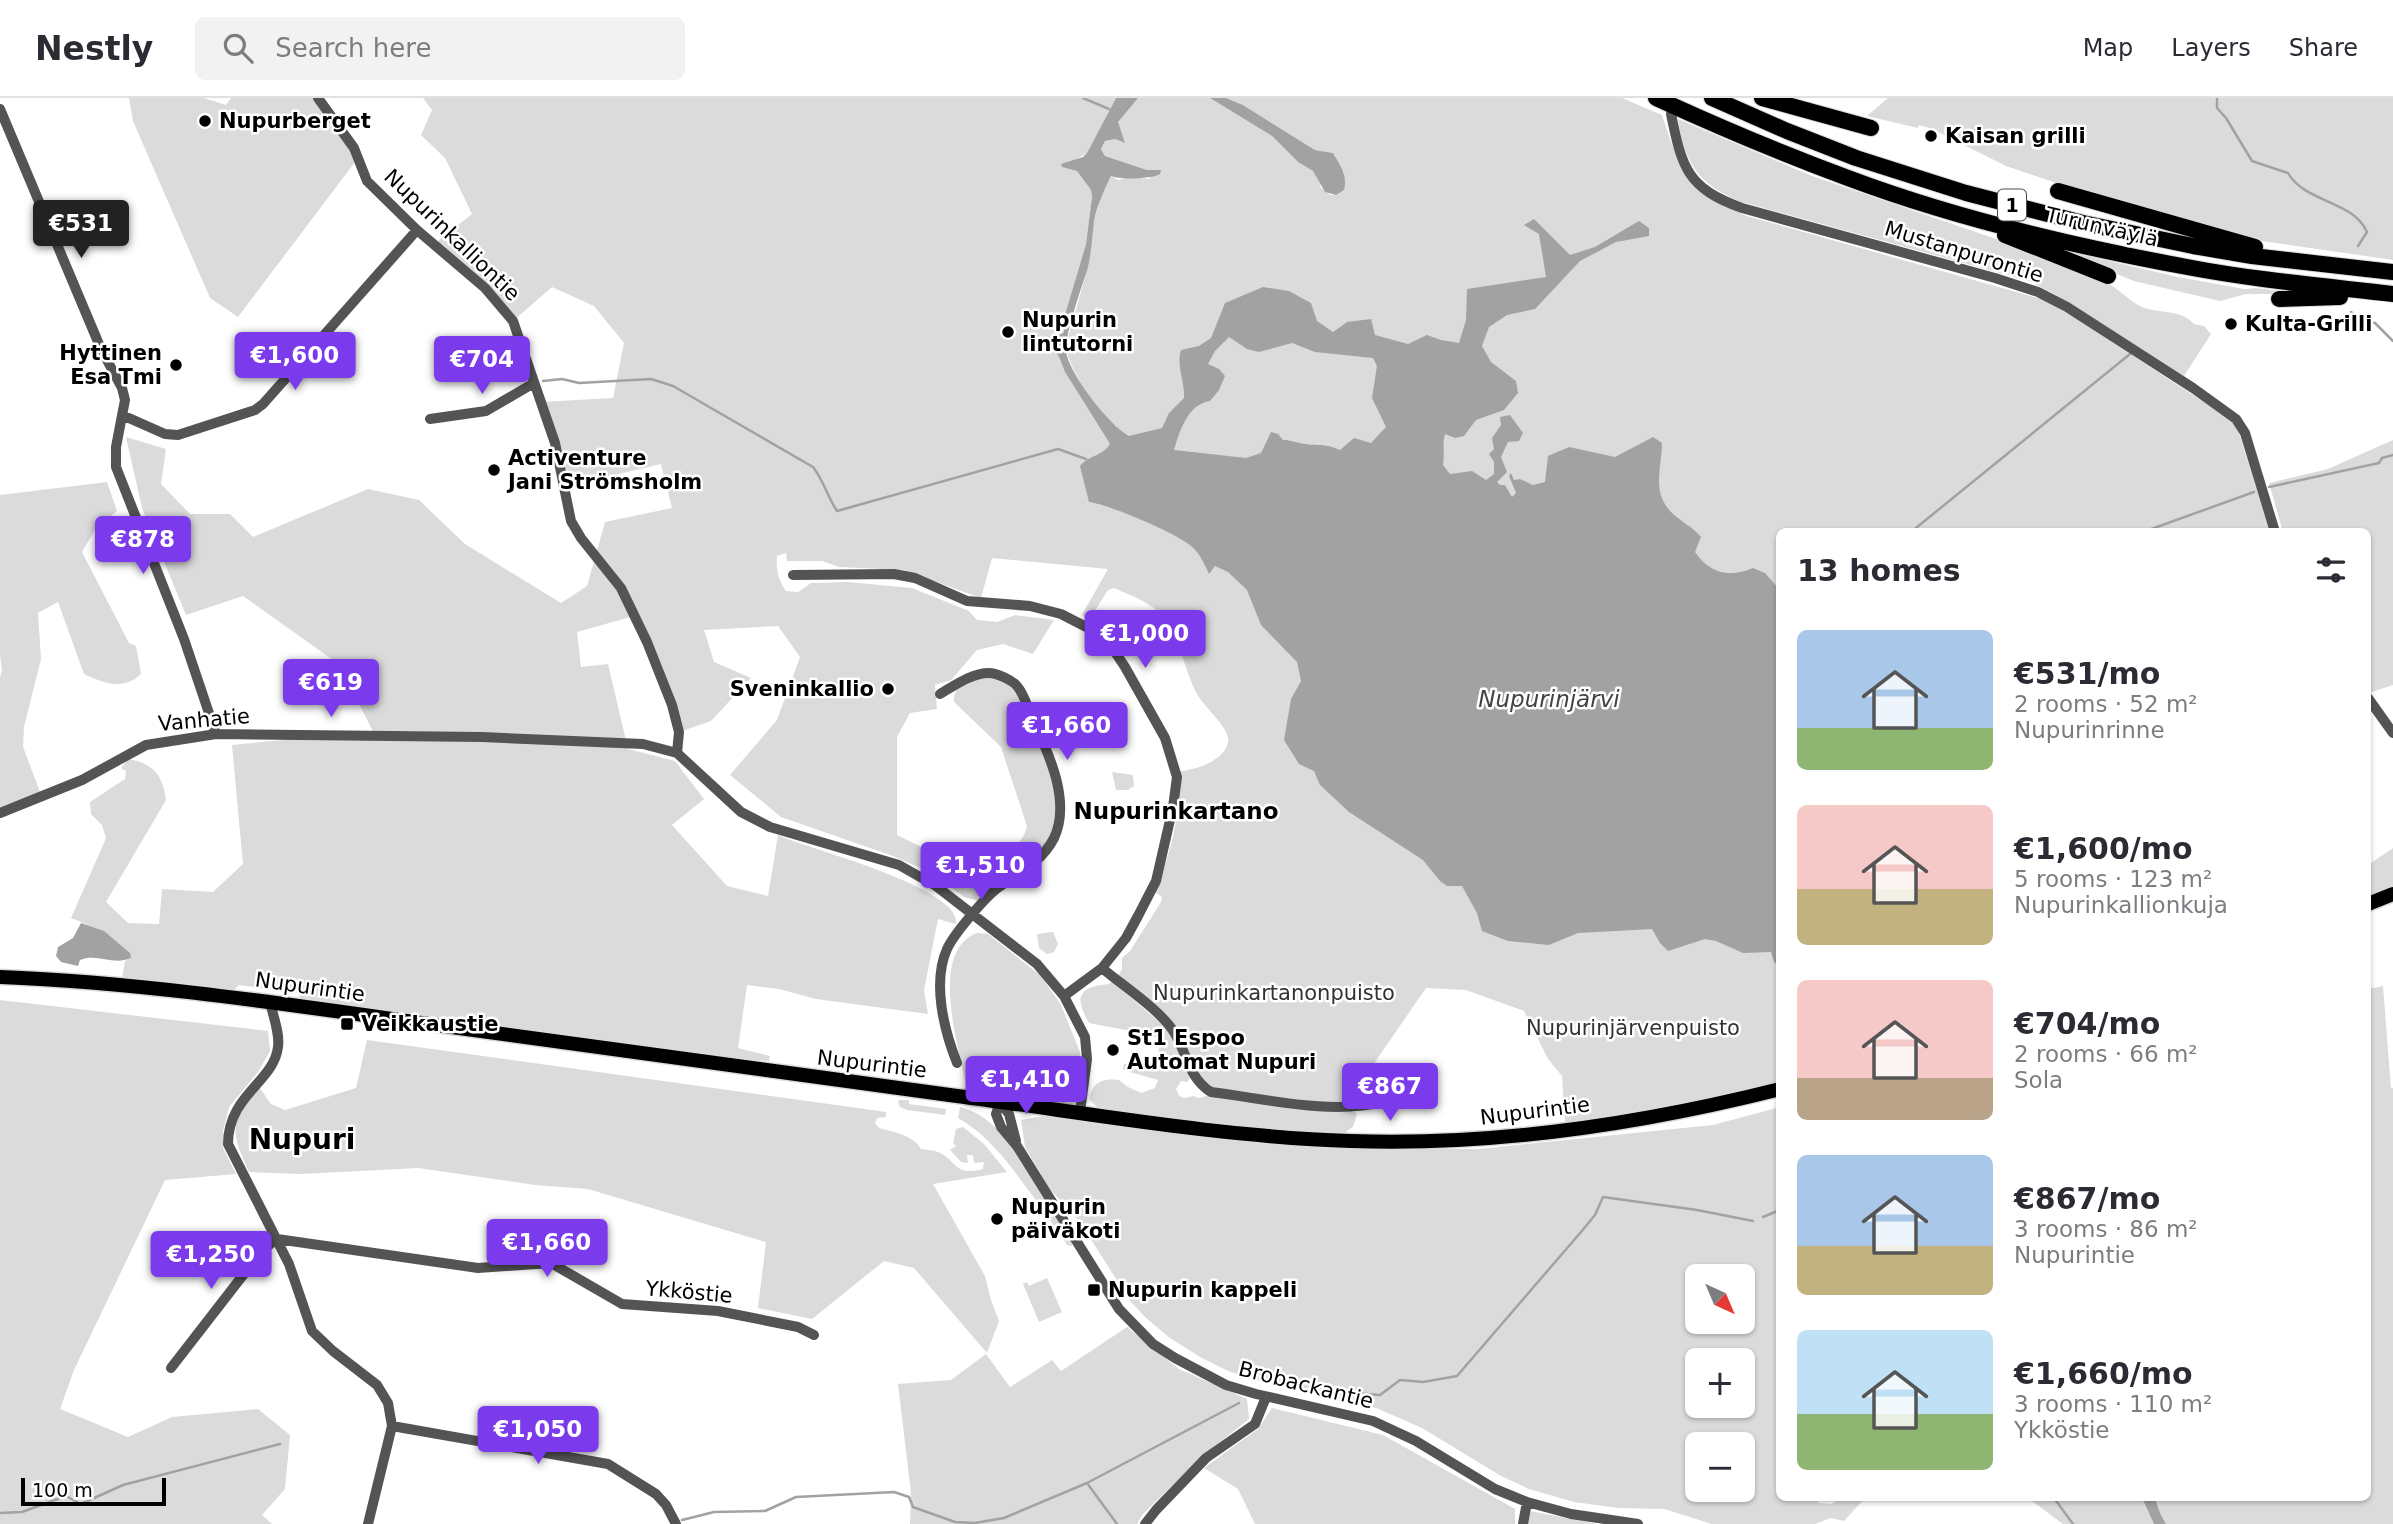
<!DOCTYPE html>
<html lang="en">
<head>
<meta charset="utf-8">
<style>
	:root { --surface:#fff; --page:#f2f2f3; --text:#2b2b33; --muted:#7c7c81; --line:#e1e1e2; --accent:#7c3aed }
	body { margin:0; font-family:"DejaVu Sans",sans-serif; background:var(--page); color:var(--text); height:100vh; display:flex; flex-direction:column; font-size:26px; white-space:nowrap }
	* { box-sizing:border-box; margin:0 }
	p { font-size:23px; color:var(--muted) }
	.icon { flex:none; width:38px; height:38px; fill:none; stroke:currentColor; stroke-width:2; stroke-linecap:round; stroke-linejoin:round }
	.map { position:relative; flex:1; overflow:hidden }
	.drawer { position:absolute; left:1776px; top:430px; width:595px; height:973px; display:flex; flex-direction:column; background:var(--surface); border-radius:10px; box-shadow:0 2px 5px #0004 }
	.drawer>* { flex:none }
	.needle { width:46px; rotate:136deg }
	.controls { position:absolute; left:1685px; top:1166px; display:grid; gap:14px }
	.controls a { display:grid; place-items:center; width:70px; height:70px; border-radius:10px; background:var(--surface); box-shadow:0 2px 5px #0004; font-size:35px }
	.scale { position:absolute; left:21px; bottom:18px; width:145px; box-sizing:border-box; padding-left:7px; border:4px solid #000; border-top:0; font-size:19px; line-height:24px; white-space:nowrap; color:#000; -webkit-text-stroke:5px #fff; paint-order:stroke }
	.price { position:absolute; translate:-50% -60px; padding:0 16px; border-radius:7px; background:var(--accent); color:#fff; font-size:23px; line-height:46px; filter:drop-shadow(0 2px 4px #0008) }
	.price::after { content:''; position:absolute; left:50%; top:42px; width:21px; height:16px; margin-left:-10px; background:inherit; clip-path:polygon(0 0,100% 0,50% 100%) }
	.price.selected { background:#222; color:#fff }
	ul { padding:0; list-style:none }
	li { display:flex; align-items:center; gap:21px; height:175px; padding:0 21px }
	li span { display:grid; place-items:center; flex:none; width:196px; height:140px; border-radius:10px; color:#555 }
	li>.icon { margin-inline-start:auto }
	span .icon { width:84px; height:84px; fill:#fffc; stroke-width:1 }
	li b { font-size:30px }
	h2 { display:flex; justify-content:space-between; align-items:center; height:84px; padding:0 21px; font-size:30px }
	header { display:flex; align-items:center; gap:42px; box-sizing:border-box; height:98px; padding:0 35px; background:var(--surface); border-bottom:2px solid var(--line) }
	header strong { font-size:33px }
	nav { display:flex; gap:38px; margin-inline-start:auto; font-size:24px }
	.search { width:490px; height:63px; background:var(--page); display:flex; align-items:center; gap:18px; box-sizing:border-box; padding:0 24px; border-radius:10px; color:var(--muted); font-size:26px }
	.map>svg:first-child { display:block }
	.green { fill:#dbdbdb; fill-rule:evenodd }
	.water { fill:#a2a2a2; fill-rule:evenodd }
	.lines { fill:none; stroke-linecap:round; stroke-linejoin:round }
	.stream { stroke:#a2a2a2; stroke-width:2.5 }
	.major-casing { stroke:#dbdbdb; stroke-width:17 }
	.highway-casing { stroke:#dbdbdb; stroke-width:18 }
	.minor { stroke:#545454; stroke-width:10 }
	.major { stroke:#000; stroke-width:14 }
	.highway { stroke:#000; stroke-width:16 }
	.poi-dot { fill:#000; stroke:#fff; stroke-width:2.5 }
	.labels { text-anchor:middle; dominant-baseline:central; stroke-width:5; stroke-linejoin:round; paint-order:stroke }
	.shield { fill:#fff; stroke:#4c4c4c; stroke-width:2 }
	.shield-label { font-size:19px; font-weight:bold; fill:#000 }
	.poi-label { font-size:21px; font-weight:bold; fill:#000; stroke:#fff; text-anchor:start }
	.street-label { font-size:21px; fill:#000; stroke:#fff }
	.park-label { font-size:21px; fill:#323232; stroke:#fff }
	.water-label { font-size:23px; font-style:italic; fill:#434343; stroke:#fff }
	.neighbourhood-label { font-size:23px; font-weight:bold; fill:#000; stroke:#fff }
	.district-label { font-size:28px; font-weight:bold; fill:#000; stroke:#fff }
</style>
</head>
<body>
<header>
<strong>Nestly</strong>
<div class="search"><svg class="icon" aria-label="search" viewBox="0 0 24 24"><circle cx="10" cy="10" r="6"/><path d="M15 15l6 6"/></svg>Search here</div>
<nav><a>Map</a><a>Layers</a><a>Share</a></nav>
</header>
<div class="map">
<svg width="2393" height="1426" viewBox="0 0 2393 1426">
	<rect width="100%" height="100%" fill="#fff"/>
	<!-- green -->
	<path class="green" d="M129,0H204L226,7L231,0H318L358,60L238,219L210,200L133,23Z
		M423,0H1116L1087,55L1063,69L1077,73L1091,92L1092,99L1086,146L1064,220V234L1061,237L1050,239L1048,246L1059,259L1065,274L1110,346L1117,328C1099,320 1066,266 1066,247L1086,176L1094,122L1100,101L1111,78L1118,82L1129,79L1150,81L1147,72L1105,58L1101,51L1105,43L1115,41L1124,45L1117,24L1138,0H1210L1272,38L1298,64L1313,73L1318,78L1321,90L1330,97H1336L1344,76L1333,55L1315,52L1243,7L1226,0H1622L1662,17C1682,78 1687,92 1747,118L2041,201L2072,218L2216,312L2233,325L2239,335L2270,434H1780V517L1767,825L1774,864L1780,870V984L1699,1005L1565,1026L1562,978L1548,961L1524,913L1466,892L1426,890L1375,964L1378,998L1374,1003L1333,1006L1215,991L1200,980L1179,934L1118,877L1122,872V860L1130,853L1161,804L1162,799L1155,794C1171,755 1181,716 1179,674C1195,671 1224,664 1228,644C1231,631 1204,609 1197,596C1185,574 1179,538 1165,521C1153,505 1132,498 1114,490L1108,492L1089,522L1082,517L1108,471L992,460L981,500L903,472L839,469L822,463H787L786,455L777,458C776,471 778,482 786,493L798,494L811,485L848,484L901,489L912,490L969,513L977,522L997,524L1015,517L1054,522L1033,556L1003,546L977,552L951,582L935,587L937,611L910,615L897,639V737L962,769C988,761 1020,759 1027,728L1001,649L954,604C953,588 966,584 980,581C984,581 988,579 991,579C1002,580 1013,590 1018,598C1036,641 1076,708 1042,750C1027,769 999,787 980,803L964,799L932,775L893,758L781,719L730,677L777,622L800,559L778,528L704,532L714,564L751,580L711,623L679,634L634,518L577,534L581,569L608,566L628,651L675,663L704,701L672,727L727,788L768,798L778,737C807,751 962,789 956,826L938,821L924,892L928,916L816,901L779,891L747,887L738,950L770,958L769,963L704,959L406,917L300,900L299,895L239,887L234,892L122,880L125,863L131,860L86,826L71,820L106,740L102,727L91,716L90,704L125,681L126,673L121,670L128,661C153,665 163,677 166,702L106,804L128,825L159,826L162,791L213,794L243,766L232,647L304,640L377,642L340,567L243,498L186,517L142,410L126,339L166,351L161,386L190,416H230L253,439L368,391L419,402L465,446L561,505L587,488L605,424L672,410L661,366L564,389L541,304L613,300L624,245L594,208L552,189L513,223L433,147L472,116L445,60L421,37L432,12Z
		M1888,0H2393V162L2249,141L2098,99L2006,68L1932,31L1919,27L1918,30L1867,18Z
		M1678,21L1812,78L1999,142L2105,184C2118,190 2129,203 2142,209C2160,216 2181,211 2194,226L2204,228L2211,236L2184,278L2056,197L2029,183L1738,103C1698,85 1684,65 1678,21Z
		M2053,150L2178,179L2244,191L2256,190L2287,194L2277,196H2246L2220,203L2134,183Z
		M2393,342V587L2369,595L2368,434H2283L2269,385L2328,371Z
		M107,384L117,413L96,430L82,454L129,545L136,548L141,576C123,593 104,585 84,576L58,504L38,515L41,561L24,629L23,649L40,694L0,709V580L2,572L0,558V397Z
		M1112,674L1133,677L1134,688L1128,692H1116Z
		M2393,750V790L2368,801V767Z
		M1053,834L1058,846L1054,854L1047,856L1039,850L1037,836Z
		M977,835L988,836L1041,878L1061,907L1080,954V975L1071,980L1056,1001L966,987C959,949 928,853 977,835Z
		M1112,884L1169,932L1190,980L1187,984L1181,983L1176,991L1179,998L1184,1000L1194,998L1199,1000L1209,997L1353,1013L1357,1016L1353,1029L1341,1037L1289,1034L1187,1023L1098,1010L1090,1002C1091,984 1103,980 1119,982L1128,989L1141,995L1155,990L1158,982L1123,972L1124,966L1156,963L1161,943L1151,937L1089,925C1081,910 1072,894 1096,888C1102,886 1106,888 1112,884Z
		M2383,888L2391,990H2393V1426H2166L2161,1417L2156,1400H2368V891Z
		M0,902L268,933L270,953L258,974L229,1009L223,1033V1050L236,1076L165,1082L74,1272L60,1311L128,1339L172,1319L258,1311L290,1337L285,1391L262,1417L272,1426H0Z
		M367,942L886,1014V1019L877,1020L875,1025L879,1030C894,1034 913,1037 921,1051C926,1052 933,1052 938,1054C957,1062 954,1079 983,1071L984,1064L974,1065L973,1057H967L968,1065L961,1064L950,1052L956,1048L953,1045L956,1031L963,1029L984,1046L1007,1074L933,1086L985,1178L991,1202L999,1223L987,1255L914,1170L884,1163L812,1221L758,1210L766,1144L588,1091L535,1087L418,1070L301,1076L249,1074C230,1032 229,1025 259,989L271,1006L285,1012L356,990Z
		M899,1002H909V1006L946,1011L945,1017L907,1012L900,1009L898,1005Z
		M960,1009C1004,1020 1025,1071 1048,1106L1046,1110H1042C1017,1078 994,1040 958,1020Z
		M1780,1009V1400H1817L1819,1405L1831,1406L1843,1400H1865L1844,1423L1831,1420L1815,1426H1712L1664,1411L1619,1410L1574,1404L1529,1391L1501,1378L1422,1330L1376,1310L1260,1283L1228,1273L1200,1259L1170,1240L1146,1220L1131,1204L1079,1123L1049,1090L1025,1049L1021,1022L1043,1018L1259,1045L1344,1051H1478L1713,1027ZM1698,1178H1743V1223H1698ZM1698,1262H1743V1307H1698ZM1698,1346H1743V1391H1698Z
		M1053,1114L1072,1146V1148L1067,1147L1048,1119Z
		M1047,1180L1062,1214L1039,1224L1023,1186L1027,1184L1029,1188Z
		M1127,1229L1179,1271L1247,1301L1249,1321L1202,1358L1143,1416L1137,1426H910L911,1395L898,1286L951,1282L986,1256L1010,1289L1052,1262L1061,1273Z
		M1272,1310L1383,1337L1515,1411V1426H1255L1238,1391L1204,1370L1258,1331Z
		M2028,1400H2142L2154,1426H2063Z
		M1530,1413L1597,1426H1527Z"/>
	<!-- water -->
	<path class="water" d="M1116,0H1138L1118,24L1125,45L1115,41L1105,43L1101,51L1105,58L1147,72H1161L1160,76C1153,81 1118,82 1111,78C1104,93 1097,107 1094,123C1092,141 1091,160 1086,176C1081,190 1064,241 1066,254C1070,277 1109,327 1129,338L1162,330L1169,315L1184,300C1185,284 1176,267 1181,252L1199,248L1211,240L1225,205L1263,189L1289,193L1311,205L1317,223L1333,234L1347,224L1371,221L1375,237L1408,246L1427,237L1441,242L1459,245L1466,222L1467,191L1546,179L1539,136L1524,127L1534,121L1570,157L1595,149L1639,123L1649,130V138L1616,144L1580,163L1535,211L1507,217L1489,229L1482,248L1491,264L1516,283L1518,295L1504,312L1476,322L1464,338L1455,340L1445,336C1442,345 1445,355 1443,367L1450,376L1472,373L1486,382L1494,376V364L1489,356L1494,351L1492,340L1501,327L1500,319L1510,317L1523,335L1519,343L1508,344L1501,359L1507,374L1497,384L1500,387H1505L1512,399L1516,395L1509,378L1511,375L1514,382L1520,381L1533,387L1545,384L1548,358L1569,349L1615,359L1653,339L1662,345C1662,369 1651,393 1671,414C1680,423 1693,429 1701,439L1695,454C1710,476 1730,480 1753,470L1765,475L1780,492V870L1774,864L1771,854L1743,855L1716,843L1705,841L1668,853L1660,845L1652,831L1578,835L1549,847L1508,843L1482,833L1477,815L1462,788H1447L1440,783L1423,762L1349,714L1320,687L1314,673L1299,666L1284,642L1291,601L1301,583L1297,564L1261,527L1247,492L1228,474L1215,468L1209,476C1205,467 1199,454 1191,448C1176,435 1108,406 1089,404L1080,368C1089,357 1103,358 1110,346L1065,274L1059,259L1047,242C1052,237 1059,239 1064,234V220L1086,146L1092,99L1091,92L1077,73L1062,69L1061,66L1083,59L1087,55ZM1229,239L1247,251L1259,254L1292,245L1315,254L1373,260L1377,268L1372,300L1386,329L1371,345L1354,340L1340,352C1322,344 1316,349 1300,345C1293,344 1291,342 1283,342L1278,336L1271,334L1261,355L1246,360L1174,352C1180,332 1188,306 1210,303L1219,292L1225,278L1219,271L1208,266L1215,253Z
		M1210,0H1226L1243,7L1315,52L1333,55C1340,67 1348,78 1344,92L1336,97L1325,94L1313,73L1298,64L1272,38Z
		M81,825L104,833L130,855L131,860C113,868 98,855 80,862L78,868L61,864L56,858L58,849L73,840Z
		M2142,1400H2155L2161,1417L2166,1426H2154Z"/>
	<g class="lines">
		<!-- stream -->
		<path class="stream" d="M1083,0L1109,11
			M2217,0V10L2226,20L2252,63L2288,75C2305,105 2353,102 2367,134L2358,148
			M2351,214L2366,224L2375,225L2393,243
			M543,283L562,281L579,285L651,281L673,288L813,369C824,383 827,398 837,413L1058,351L1086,361
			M2269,389L2379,365L2382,360L2393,357
			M1911,434L2130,256
			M2135,434H2140
			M2143,434L2254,394
			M1763,1119L1780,1112
			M1339,1294L1380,1297L1400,1282L1423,1284L1457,1278L1581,1134L1595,1117L1603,1099L1697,1112L1753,1123
			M1087,1385L1117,1426
			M2054,1400L2073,1426
			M0,1415L22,1414L66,1398L81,1406L123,1387L280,1346
			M682,1422L714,1414L765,1413L796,1399L894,1394L909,1399L913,1409L955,1424L975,1425L1004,1420L1087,1385L1239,1305"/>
		<!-- major casing -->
		<g class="major-casing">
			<path id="major" d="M2368,806L2393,796
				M0,879C129,884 257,902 385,920C576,947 767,973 957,998C1088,1015 1220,1039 1351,1043C1495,1048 1641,1026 1780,991"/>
		</g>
		<!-- highway casing -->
		<g class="highway-casing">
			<path id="highway" d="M1656,0C1719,29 1783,56 1848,80C1957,121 2073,148 2187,169C2255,182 2324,188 2393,196
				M1712,0L1787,33L1856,60L1966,95L2083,125L2193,148L2252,158L2393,174
				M1762,0L1871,30
				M2058,93L2255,149
				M2005,137L2108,178
				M2279,201L2340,199"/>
		</g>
		<!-- minor -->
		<path class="minor" d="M318,0L354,50L367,83L417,132L485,190L513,223L555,345L571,423L581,440L621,490L647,544L672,607L679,634L677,655L741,714L770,729L899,767L936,788L1037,866L1064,898L1085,939L1087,961L1080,1014
			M0,11L101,251L122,290L125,302L116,349V369L184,541L216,636
			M1671,16C1682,70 1687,90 1742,110L1995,180L2038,194L2067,209L2193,290L2236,321L2245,335L2275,434
			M122,317L165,336L178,337L255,312L263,306L417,132
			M430,321L486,313L534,285
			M793,477L894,476L915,480L967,503L1030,508L1061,516L1096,534L1109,545L1125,569L1165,640L1177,679L1173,709L1156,783L1138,818L1126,840L1102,870L1064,898
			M940,596C954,588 971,575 989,575C997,575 1012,582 1017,588C1024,596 1027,608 1031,617C1047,652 1072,702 1054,740C1042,764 1019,774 999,789C985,799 954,836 947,851C932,885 944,932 957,965
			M2368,600L2393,635
			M0,715L82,682L146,647L216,636L482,639L643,646L677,655
			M1102,870C1123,888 1156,909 1172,931C1187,952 1187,979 1211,994C1268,1001 1328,1017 1384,1004
			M270,904C273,918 280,935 278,949C274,984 228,997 228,1046L289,1166L312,1233L333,1253L377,1287L388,1305L392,1328L368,1426
			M1000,1004L996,1016L1001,1029L1017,1048L1119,1211L1153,1246L1175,1260L1226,1287L1256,1296L1373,1323L1416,1343L1495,1391L1527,1404L1571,1416L1638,1426
			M1000,1004L1009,1016L1016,1043
			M171,1270L254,1163L265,1150L277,1141L478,1170L551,1165L622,1206L718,1213L798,1229L814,1237
			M392,1328L608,1366L656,1396L666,1407L676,1426
			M1145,1426L1156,1412L1206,1360L1255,1326L1266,1299
			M1523,1426L1527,1404"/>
		<!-- major -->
		<use href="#major" class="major"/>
		<!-- highway -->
		<use href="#highway" class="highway"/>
	</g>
	<!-- markers -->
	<g class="poi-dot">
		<circle cx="205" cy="23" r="7"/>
		<circle cx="1931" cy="38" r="7"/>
		<circle cx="2231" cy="226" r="7"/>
		<circle cx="1008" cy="234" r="7"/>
		<circle cx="176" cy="267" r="7"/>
		<circle cx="494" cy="372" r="7"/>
		<circle cx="888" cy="591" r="7"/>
		<rect x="340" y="919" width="14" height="14" rx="3.5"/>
		<circle cx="1113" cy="952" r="7"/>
		<circle cx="997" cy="1121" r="7"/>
		<rect x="1087" y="1185" width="14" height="14" rx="3.5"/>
	</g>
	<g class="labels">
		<!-- shield labels -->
		<rect class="shield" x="1998" y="91.5" width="28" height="31" rx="5"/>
		<g class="shield-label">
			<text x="2012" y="107">1</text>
		</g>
		<!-- poi labels -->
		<g class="poi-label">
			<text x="219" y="23">Nupurberget</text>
			<text x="1945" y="38">Kaisan grilli</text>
			<text x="1022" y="222">Nupurin<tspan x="1022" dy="24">lintutorni</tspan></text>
			<text x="2245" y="226">Kulta-Grilli</text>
			<text x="162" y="255" text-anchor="end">Hyttinen<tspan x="162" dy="24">Esa Tmi</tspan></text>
			<text x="508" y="360">Activenture<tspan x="508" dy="24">Jani Strömsholm</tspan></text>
			<text x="874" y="591" text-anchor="end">Sveninkallio</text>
			<text x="361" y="926">Veikkaustie</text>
			<text x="1127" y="940">St1 Espoo<tspan x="1127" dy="24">Automat Nupuri</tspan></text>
			<text x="1011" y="1109">Nupurin<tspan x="1011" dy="24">päiväkoti</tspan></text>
			<text x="1108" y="1192">Nupurin kappeli</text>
		</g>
		<!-- street labels -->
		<g class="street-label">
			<text transform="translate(2102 129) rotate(13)">Turunväylä</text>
			<text transform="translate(452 137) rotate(44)">Nupurinkalliontie</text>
			<text transform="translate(1964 154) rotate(17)">Mustanpurontie</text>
			<text transform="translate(204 622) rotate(-5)">Vanhatie</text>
			<text transform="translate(310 889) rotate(8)">Nupurintie</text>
			<text transform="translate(872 966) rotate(7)">Nupurintie</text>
			<text transform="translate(1535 1013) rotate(-7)">Nupurintie</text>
			<text transform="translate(689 1194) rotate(5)">Ykköstie</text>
			<text transform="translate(1306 1287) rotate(14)">Brobackantie</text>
		</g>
		<!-- park labels -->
		<g class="park-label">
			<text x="1274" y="895">Nupurinkartanonpuisto</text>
			<text x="1633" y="930">Nupurinjärvenpuisto</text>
		</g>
		<!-- water labels -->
		<g class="water-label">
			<text x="1549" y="601">Nupurinjärvi</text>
		</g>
		<!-- neighbourhood labels -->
		<g class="neighbourhood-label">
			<text x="1176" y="713">Nupurinkartano</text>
		</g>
		<!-- district labels -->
		<g class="district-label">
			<text x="302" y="1041">Nupuri</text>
		</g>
	</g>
</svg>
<div class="controls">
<a><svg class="needle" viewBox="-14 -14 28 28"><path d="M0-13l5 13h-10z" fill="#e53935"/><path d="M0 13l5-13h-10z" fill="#7c7c81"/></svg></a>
<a>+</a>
<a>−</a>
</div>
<div class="scale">100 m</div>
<b class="price selected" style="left:81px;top:162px">€531</b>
<b class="price" style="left:295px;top:294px">€1,600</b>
<b class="price" style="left:482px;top:298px">€704</b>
<b class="price" style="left:143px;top:478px">€878</b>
<b class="price" style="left:1145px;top:572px">€1,000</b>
<b class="price" style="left:331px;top:621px">€619</b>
<b class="price" style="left:1067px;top:664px">€1,660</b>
<b class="price" style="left:981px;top:804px">€1,510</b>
<b class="price" style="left:1026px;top:1018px">€1,410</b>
<b class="price" style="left:1390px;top:1025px">€867</b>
<b class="price" style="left:547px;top:1181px">€1,660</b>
<b class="price" style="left:211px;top:1193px">€1,250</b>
<b class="price" style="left:538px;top:1368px">€1,050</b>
<section class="drawer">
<h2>13 homes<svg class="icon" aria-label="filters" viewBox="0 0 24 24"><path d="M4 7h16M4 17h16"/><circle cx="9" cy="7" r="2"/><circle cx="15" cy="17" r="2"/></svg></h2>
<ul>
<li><span style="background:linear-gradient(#a9c7e8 70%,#8fb573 0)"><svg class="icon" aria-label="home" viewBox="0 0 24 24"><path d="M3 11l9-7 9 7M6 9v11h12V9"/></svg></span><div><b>€531/mo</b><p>2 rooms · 52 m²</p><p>Nupurinrinne</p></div></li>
<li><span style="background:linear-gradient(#f6c9c9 60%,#c2b280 0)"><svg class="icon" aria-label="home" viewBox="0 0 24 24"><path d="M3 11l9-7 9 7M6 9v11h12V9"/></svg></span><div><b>€1,600/mo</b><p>5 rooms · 123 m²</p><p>Nupurinkallionkuja</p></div></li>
<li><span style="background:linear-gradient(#f6c9c9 70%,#b9a48a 0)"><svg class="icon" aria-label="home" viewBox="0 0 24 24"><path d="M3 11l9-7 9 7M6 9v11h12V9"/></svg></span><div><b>€704/mo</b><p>2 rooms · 66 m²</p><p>Sola</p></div></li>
<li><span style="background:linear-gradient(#a9c7e8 65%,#c2b280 0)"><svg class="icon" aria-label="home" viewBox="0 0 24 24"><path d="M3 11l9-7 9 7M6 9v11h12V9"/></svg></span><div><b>€867/mo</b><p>3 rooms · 86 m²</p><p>Nupurintie</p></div></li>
<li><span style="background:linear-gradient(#bfe0f5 60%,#8fb573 0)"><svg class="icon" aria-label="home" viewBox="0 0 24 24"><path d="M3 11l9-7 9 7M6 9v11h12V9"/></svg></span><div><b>€1,660/mo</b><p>3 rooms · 110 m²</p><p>Ykköstie</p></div></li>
</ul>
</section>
</div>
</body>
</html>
